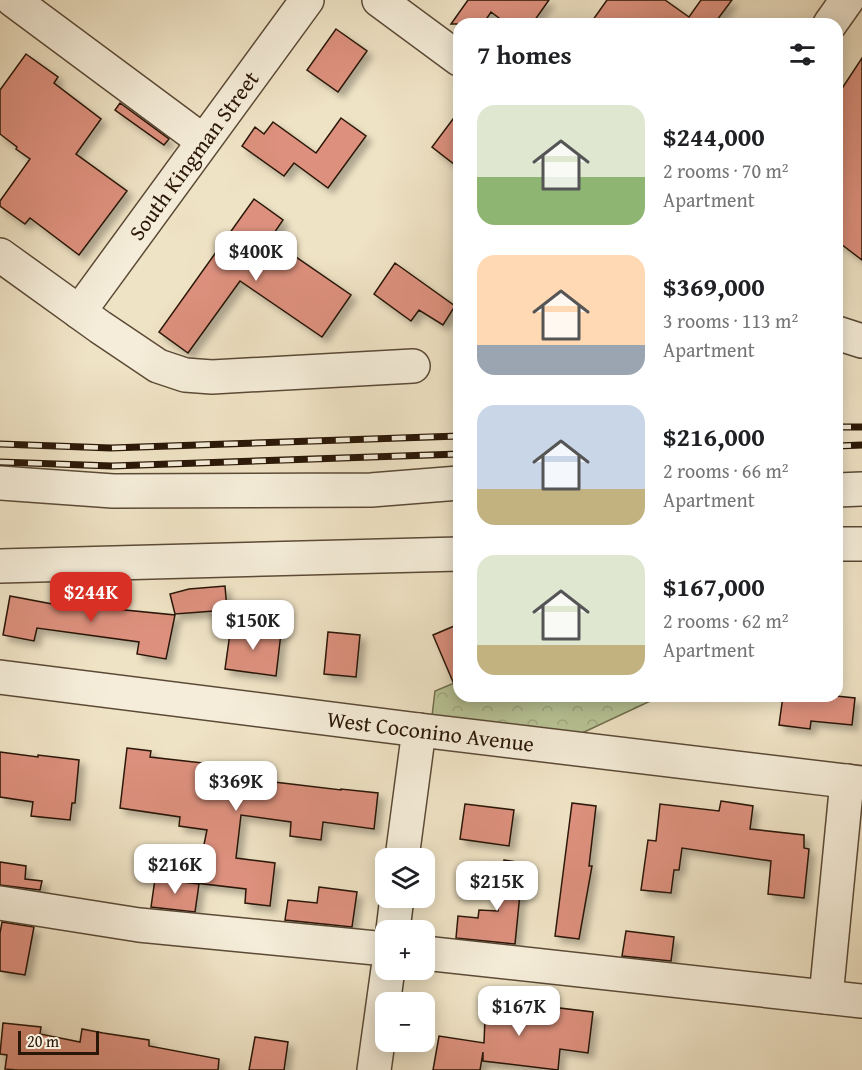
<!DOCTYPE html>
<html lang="en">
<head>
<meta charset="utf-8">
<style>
	:root { --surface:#fff; --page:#f2f2f2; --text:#202124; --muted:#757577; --accent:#d93025 }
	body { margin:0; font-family:"Gentium Book Plus",serif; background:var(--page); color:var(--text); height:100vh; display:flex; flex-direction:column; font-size:22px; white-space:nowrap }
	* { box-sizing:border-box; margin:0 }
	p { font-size:20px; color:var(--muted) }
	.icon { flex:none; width:33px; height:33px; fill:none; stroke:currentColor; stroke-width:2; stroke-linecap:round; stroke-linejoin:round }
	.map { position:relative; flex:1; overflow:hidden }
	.drawer { position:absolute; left:453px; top:18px; width:390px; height:684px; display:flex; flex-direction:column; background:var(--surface); border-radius:18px; box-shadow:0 3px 15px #0003 }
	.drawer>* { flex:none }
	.fabs { position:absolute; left:375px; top:848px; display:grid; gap:12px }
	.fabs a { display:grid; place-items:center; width:60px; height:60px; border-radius:12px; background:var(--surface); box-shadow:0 3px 15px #0003; font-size:30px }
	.scale { position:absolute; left:18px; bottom:15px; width:81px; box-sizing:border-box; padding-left:6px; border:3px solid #2a1707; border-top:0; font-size:16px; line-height:21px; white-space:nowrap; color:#2a1707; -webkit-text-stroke:4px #f5edd9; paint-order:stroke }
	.price { position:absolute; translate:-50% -51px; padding:0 14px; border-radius:12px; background:#fff; color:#222; font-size:20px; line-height:39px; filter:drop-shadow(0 2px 3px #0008) }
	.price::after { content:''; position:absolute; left:50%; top:36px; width:18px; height:14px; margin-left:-9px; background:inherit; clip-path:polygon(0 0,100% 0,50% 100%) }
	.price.on { background:var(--accent); color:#fff }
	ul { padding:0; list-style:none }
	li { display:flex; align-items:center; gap:18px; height:150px; padding:0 24px }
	li span { display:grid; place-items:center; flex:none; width:168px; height:120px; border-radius:18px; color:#555 }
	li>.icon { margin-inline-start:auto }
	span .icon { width:72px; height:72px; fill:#fffc; stroke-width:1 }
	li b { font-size:26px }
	h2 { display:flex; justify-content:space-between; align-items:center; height:72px; padding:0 24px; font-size:26px }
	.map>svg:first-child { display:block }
	.park { fill:url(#park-crowns); stroke:#716e4e; stroke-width:1.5 }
	.building { fill:#dc907d; stroke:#2a1707; stroke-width:1.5; filter:url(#shadow) }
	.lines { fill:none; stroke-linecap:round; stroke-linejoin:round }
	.minor-casing { stroke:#5b4a36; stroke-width:36 }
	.minor { stroke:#f5edd9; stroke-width:33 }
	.rail-casing { stroke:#2a1707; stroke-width:7 }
	.rail { stroke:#f5edd9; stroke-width:4.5; stroke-dasharray:14; stroke-linecap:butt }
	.labels { text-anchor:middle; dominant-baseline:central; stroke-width:5; stroke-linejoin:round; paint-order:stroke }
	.street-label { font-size:22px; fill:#2a1707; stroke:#f5edd9 }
</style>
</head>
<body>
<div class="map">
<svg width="862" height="1070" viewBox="0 0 862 1070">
	<defs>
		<pattern id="park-crowns" width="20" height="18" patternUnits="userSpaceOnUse" patternTransform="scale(1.5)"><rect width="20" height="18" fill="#b8c496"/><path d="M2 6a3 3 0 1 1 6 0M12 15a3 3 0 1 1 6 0" fill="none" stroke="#9ea880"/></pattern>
		<filter id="shadow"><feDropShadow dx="5.5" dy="5.5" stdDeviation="3" flood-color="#0004"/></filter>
	</defs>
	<rect width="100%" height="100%" fill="#efe3c5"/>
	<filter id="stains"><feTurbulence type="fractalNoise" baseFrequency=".00333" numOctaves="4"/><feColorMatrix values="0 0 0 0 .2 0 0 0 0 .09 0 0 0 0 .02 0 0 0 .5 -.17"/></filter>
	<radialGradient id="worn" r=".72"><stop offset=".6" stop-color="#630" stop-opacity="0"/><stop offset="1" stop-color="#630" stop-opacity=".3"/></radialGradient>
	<!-- park -->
	<path class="park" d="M459,681V696H661L580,734L432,716L435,691Z"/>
	<!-- building -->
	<path class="building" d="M468,0H549L532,24H507L491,12L483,24H451Z
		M607,0H665L689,17L701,0H732L714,24H590Z
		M336,29L367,51L338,92L307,70Z
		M26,54L58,77L54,83L101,119L76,154L127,191L79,255L30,218L25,224L0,206V201L30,159L16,149L17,147L0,134V90Z
		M862,58V260L837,241V96Z
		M120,103L169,139L164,145L115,110Z
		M459,111V168L432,147Z
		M341,118L366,136L328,188L294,163L284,176L242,146L255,127L264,134L273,122L316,153Z
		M254,199L283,220L270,239L351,295L322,337L240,281L188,353L159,332Z
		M395,263L455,306L443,325L419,310L411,321L374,294Z
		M225,586L227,610L175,614L170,594L189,589Z
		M10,596L58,605L59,598L115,606V609L175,615L166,659L137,654L139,642L37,628L34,641L3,635Z
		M459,624V696L433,635Z
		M231,626L281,633L276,676L225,669Z
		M328,632L360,635L356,677L324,674Z
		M783,696H836L855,698L852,725L811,721L810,729L779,725Z
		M127,748L151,751L150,757L229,766V764L250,767V772L266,774V781L341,790V789L378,793L374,829L323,822L321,840L290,836L291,822L241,815L236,858L275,863L270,906L245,903L246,889L196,883L207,830L179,826L180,817L120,808Z
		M0,752L38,757V755L79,760L75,803H72L70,820L31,816L33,802L0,797Z
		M721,801L753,806L750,829L804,835V848L809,849L804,898L768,894L771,861L682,848L679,870H674L671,893L641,890L648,840L656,841L660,804L719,811Z
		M572,803L596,806L589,866H592L579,939L555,936Z
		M465,804L514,810L509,846L460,839Z
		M504,860L523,863L515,944L456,938L458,916L478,918L479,910L498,911Z
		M0,862L26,866L25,879L42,881L40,890L0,885Z
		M155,879L199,884L195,912L151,907Z
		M319,887L357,892L352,927L285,920L288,900L317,903Z
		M2,922L34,927L25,975L0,971V933Z
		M626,931L674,937L671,961L622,956Z
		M486,995L510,998L509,1002L593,1012L588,1053L560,1049L558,1070L483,1061V1052L480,1070H433L439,1036L484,1043Z
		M3,1023L41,1027L40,1034L80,1042L82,1029L103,1033L149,1040V1046L219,1059L218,1070H18L5,1069L7,1055L0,1054Z
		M255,1037L288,1042L284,1070H249Z"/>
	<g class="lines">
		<!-- minor casing -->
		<g class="minor-casing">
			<g id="minor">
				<path d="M13,0L203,141"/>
				<path d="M379,0L459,59"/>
				<path d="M830,24L847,0"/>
				<path d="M0,255L100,327L158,366L185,375L212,377L413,366"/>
				<path id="s1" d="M79,312L307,0"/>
				<path d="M837,333L862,341"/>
				<path d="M0,483L113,491L371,490L459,483"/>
				<path d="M837,490L862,489"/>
				<path d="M837,544H862"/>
				<path d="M0,566L459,554"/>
				<path id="s2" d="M0,677L419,730L862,783"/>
				<path d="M402,858L419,730"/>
				<path d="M0,903L139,925L386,949"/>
				<path d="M393,930L397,897"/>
				<path d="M424,953L862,1001"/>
				<path d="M826,997L847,781"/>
				<path d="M374,1070L388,969"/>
			</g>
		</g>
		<!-- minor -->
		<use href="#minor" class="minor"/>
		<!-- rail casing -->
		<g class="rail-casing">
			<path id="rail" d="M837,427H862
				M0,444L111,448L459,436
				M837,446L862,445
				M0,462L112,466L459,454"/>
		</g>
		<!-- rail -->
		<use href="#rail" class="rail"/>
	</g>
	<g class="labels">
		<!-- street labels -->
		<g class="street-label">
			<text stroke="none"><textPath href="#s1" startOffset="194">South Kingman Street</textPath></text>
			<text stroke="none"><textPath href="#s2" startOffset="434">West Coconino Avenue</textPath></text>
		</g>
	</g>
	<rect width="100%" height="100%" filter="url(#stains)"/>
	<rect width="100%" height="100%" fill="url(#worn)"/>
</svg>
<div class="fabs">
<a><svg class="icon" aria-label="layers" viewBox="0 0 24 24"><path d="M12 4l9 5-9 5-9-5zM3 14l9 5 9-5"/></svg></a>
<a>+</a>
<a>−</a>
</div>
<div class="scale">20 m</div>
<b class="price" style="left:256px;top:282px">$400K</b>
<b class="price on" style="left:91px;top:623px">$244K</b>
<b class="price" style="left:253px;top:651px">$150K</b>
<b class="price" style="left:236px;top:812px">$369K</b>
<b class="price" style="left:175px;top:895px">$216K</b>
<b class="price" style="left:497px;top:912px">$215K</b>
<b class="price" style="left:519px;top:1037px">$167K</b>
<section class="drawer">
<h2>7 homes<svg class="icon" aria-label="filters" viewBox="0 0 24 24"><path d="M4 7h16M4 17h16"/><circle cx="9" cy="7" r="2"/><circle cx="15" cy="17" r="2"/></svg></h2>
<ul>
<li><span style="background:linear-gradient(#dfe7d0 60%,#8fb573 0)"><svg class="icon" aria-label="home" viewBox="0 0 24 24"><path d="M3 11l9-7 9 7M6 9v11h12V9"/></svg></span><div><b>$244,000</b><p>2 rooms · 70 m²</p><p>Apartment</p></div></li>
<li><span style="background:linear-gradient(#ffd9b3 75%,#9aa5b1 0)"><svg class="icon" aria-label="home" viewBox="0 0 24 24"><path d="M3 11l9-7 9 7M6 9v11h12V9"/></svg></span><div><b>$369,000</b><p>3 rooms · 113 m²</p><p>Apartment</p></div></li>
<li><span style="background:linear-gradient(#c9d6e8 70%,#c2b280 0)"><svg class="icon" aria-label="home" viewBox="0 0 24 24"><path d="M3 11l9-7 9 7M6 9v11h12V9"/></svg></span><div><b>$216,000</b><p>2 rooms · 66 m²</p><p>Apartment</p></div></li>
<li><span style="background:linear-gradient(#dfe7d0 75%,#c2b280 0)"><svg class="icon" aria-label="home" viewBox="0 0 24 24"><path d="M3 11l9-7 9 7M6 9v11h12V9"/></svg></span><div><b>$167,000</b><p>2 rooms · 62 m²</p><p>Apartment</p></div></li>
</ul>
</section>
</div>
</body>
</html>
